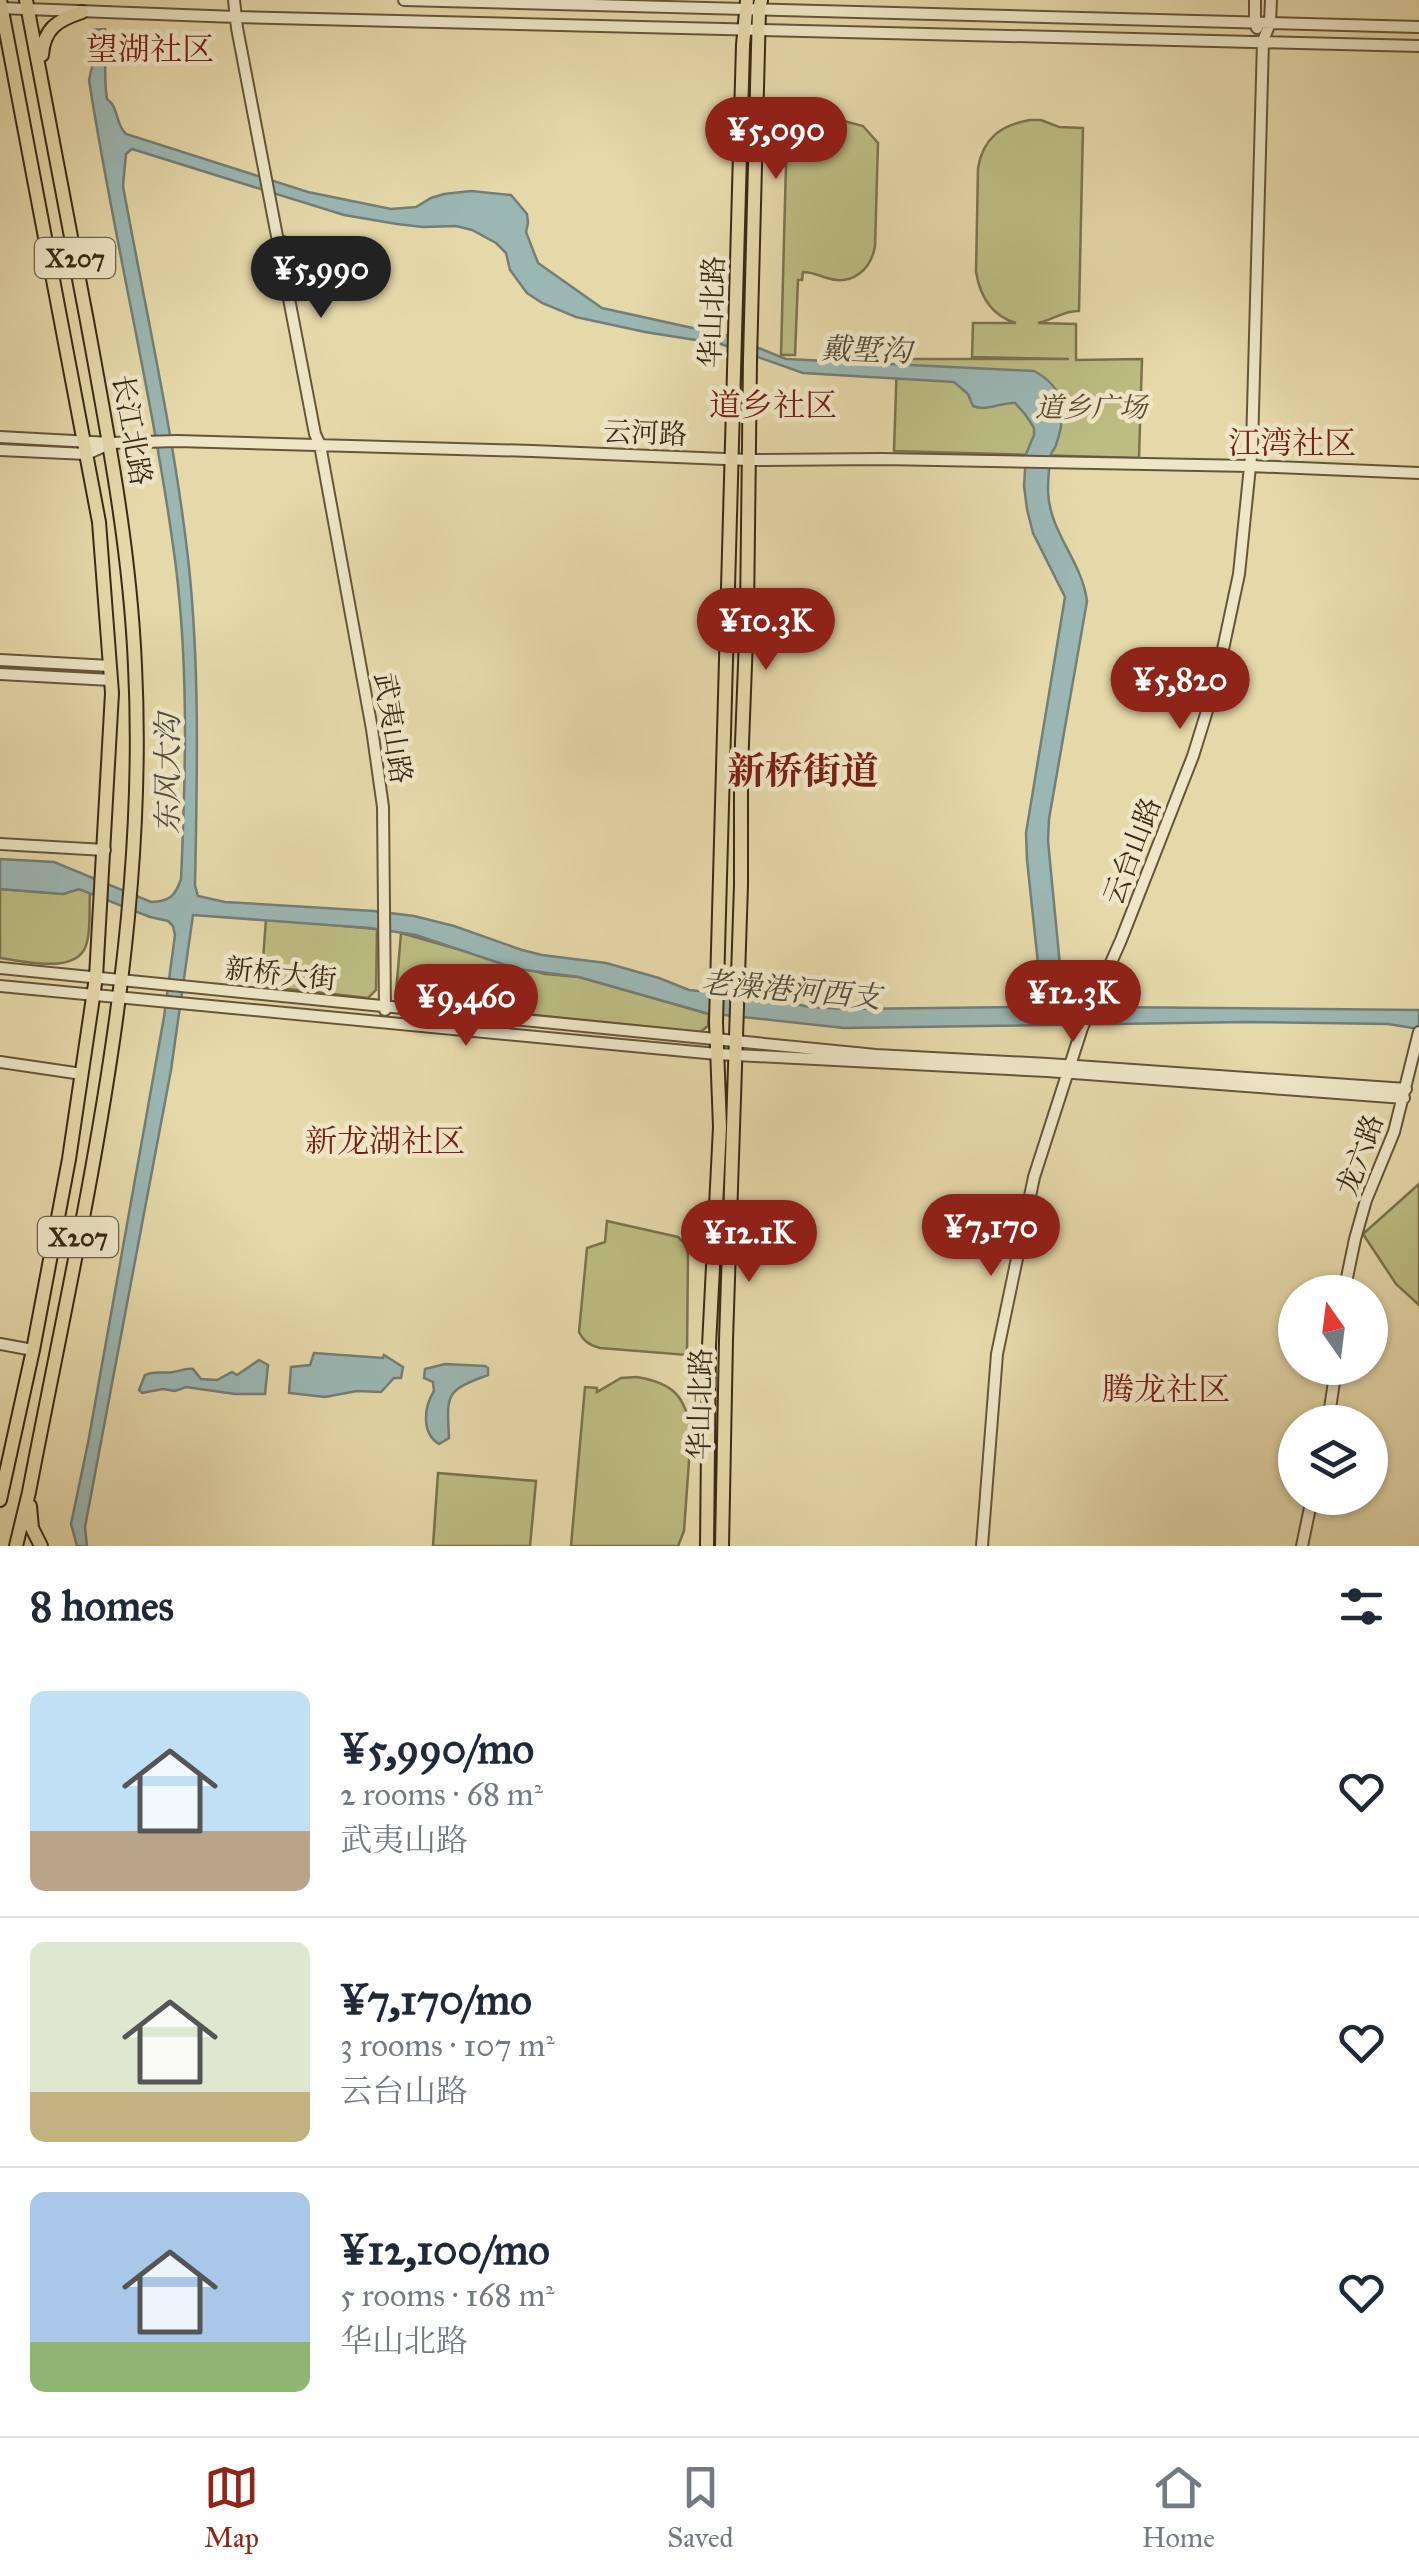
<!DOCTYPE html>
<html lang="en">
<head>
<meta charset="utf-8">
<style>
	:root { --surface:#fff; --page:#f2f2f3; --text:#1f2937; --muted:#747a83; --line:#e0e1e3; --accent:#8f2418 }
	body { margin:0; font-family:"IM FELL Great Primer","Noto Serif SC",serif; background:var(--page); color:var(--text); height:100vh; display:flex; flex-direction:column; font-size:38px; white-space:nowrap }
	* { box-sizing:border-box; margin:0 }
	p { font-size:32px; color:var(--muted) }
	.icon { flex:none; width:55px; height:55px; fill:none; stroke:currentColor; stroke-width:2; stroke-linecap:round; stroke-linejoin:round }
	.map { position:relative; height:1546px; overflow:hidden }
	.details { display:flex; flex-direction:column; background:var(--surface); flex:1 }
	.details>* { flex:none }
	.needle { width:65px; rotate:346deg }
	.buttons { position:absolute; left:1278px; top:1275px; display:grid; gap:20px }
	.buttons a { display:grid; place-items:center; width:110px; height:110px; border-radius:50%; background:var(--surface); box-shadow:0 2px 8px #0004; font-size:50px }
	.price { position:absolute; translate:-50% -85px; padding:0 22px; border-radius:35px; background:var(--accent); color:#fff; font-size:32px; line-height:65px; filter:drop-shadow(0 2px 5px #0008) }
	.price::after { content:''; position:absolute; left:50%; top:60px; width:30px; height:22px; margin-left:-15px; background:inherit; clip-path:polygon(0 0,100% 0,50% 100%) }
	.price.active { background:#222; color:#fff }
	ul { padding:0; list-style:none }
	li { display:flex; align-items:center; gap:30px; height:250px; padding:0 30px }
	li+li { border-top:2px solid var(--line) }
	li span { display:grid; place-items:center; flex:none; width:280px; height:200px; border-radius:15px; color:#555 }
	li>.icon { margin-inline-start:auto }
	span .icon { width:120px; height:120px; fill:#fffc; stroke-width:1 }
	li b { font-size:42px }
	h2 { display:flex; justify-content:space-between; align-items:center; height:120px; padding:0 30px; font-size:42px }
	.tab-bar { display:flex; justify-content:space-around; align-items:center; height:140px; border-top:2px solid var(--line); background:var(--surface); font-size:28px; color:var(--muted) }
	.tab-bar a { display:grid; justify-items:center; gap:5px }
	.tab-bar .active { color:var(--accent) }
	.map>svg:first-child { display:block }
	.green { fill:#bcbc83; stroke:#7b734c; stroke-width:2.5 }
	.water { fill:#9bb7b4; stroke:#747f75; stroke-width:2.5; fill-rule:evenodd }
	.lines { fill:none; stroke-linecap:round; stroke-linejoin:round }
	.minor-casing { stroke:#65563b; stroke-width:14 }
	.major-casing { stroke:#3a2a16; stroke-width:16 }
	.minor { stroke:#eee6c7; stroke-width:10 }
	.major { stroke:#e5d8a9; stroke-width:12 }
	.labels { text-anchor:middle; dominant-baseline:central; stroke-width:9; stroke-linejoin:round; paint-order:stroke }
	.shield { fill:#eee6c7; stroke:#70624b; stroke-width:2.5 }
	.shield-label { font-size:25px; font-weight:bold; fill:#3a2a16 }
	.street-label { font-size:28px; fill:#3a2a16; stroke:#eee6c7 }
	.park-label { font-size:28px; font-style:italic; fill:#5a4e31; stroke:#eee6c7 }
	.water-label { font-size:30px; font-style:italic; fill:#524d3e; stroke:#eee6c7 }
	.quarter-label { font-size:32px; fill:#7a1f14; stroke:#eee6c7 }
	.district-label { font-size:38px; font-weight:bold; fill:#7a1f14; stroke:#eee6c7 }
</style>
</head>
<body>
<div class="map">
<svg width="1419" height="1546" viewBox="0 0 1419 1546">
	<rect width="100%" height="100%" fill="#e5d8a9"/>
	<filter id="stains"><feTurbulence type="fractalNoise" baseFrequency=".002" numOctaves="4"/><feColorMatrix values="0 0 0 0 .2 0 0 0 0 .09 0 0 0 0 .02 0 0 0 .5 -.17"/></filter>
	<radialGradient id="worn" r=".72"><stop offset=".6" stop-color="#630" stop-opacity="0"/><stop offset="1" stop-color="#630" stop-opacity=".3"/></radialGradient>
	<!-- green -->
	<path class="green" d="M1030,120H1041L1059,127L1083,128L1079,311C1065,310 1052,320 1038,323L1076,324V360L1142,359L1139,458L894,451L897,359H1069L972,357L973,323H1016C992,316 980,296 976,272L978,168C983,138 1001,125 1030,120Z
		M844,121L863,126L878,143L875,246C871,270 852,286 827,278C817,275 812,272 803,272L802,280H798L795,355H781L787,126L807,127V132C820,131 831,123 844,121Z
		M0,889L63,894L79,889L90,893C89,909 91,927 87,942C80,976 25,961 0,958Z
		M266,919L377,929L376,990L368,998L261,986Z
		M401,933L545,974L579,977L709,1014L708,1026L700,1032L407,1002L396,993Z
		M1419,1184V1305L1396,1284L1363,1234Z
		M607,1221L678,1237L685,1244L688,1254L687,1355L600,1348C590,1345 584,1342 579,1332L587,1248L605,1242Z
		M637,1377C673,1383 686,1396 691,1433L684,1531L678,1546H571L585,1387L597,1388V1392L621,1378Z
		M438,1473L536,1481L530,1546H433Z"/>
	<!-- water -->
	<path class="water" d="M105,29C107,52 103,75 107,99C119,107 115,124 126,134L308,192L391,209L416,207L431,198L444,194L471,191L511,195L527,214L528,223L526,232L538,263L602,308L729,336L786,359L1034,371C1066,388 1067,413 1056,445C1052,455 1052,448 1050,459C1049,469 1048,480 1048,491C1049,532 1082,561 1087,601L1049,819L1048,841L1062,986C1069,1007 1087,1005 1106,1007L1419,1010V1029L1388,1024L1246,1022L844,1028L706,1013L579,977L517,969L416,935L370,928L193,915L171,1070L85,1527L87,1546H77L71,1524L88,1443L164,1017L175,935L173,926L168,921L150,917L79,889L63,894L0,889V859L54,862L151,902C169,901 175,897 181,879C186,768 189,655 173,545C151,389 113,235 89,80L92,67L91,30ZM132,149L344,215L397,224L423,227L456,226L472,230L496,243L506,253L510,270L527,293L542,303L576,317L645,332L721,344L803,373L954,382L968,394L973,406C987,412 1000,402 1015,403L1025,414L1034,428V435L1026,454L1024,486L1027,509L1033,533L1065,597L1026,833L1027,860L1040,982L1035,1001L1024,1007L849,1009L810,1007L760,997L689,990L659,978L606,963L542,955L522,950L454,926L414,916L374,911L225,902L198,896L195,886C197,780 200,673 189,567C175,439 146,313 123,186L126,154Z
		M314,1353L383,1358L384,1355L403,1367L401,1378H394L381,1392L357,1391L325,1397L289,1393L291,1367L310,1365Z
		M259,1360L268,1365L265,1394H235L186,1387L175,1391L163,1389L142,1393L139,1390L145,1375C155,1370 163,1374 173,1372C181,1371 184,1368 193,1369L201,1379L217,1380L232,1372L237,1375Z
		M445,1364L485,1366L488,1368V1375C444,1391 447,1395 449,1438L439,1444C421,1433 424,1407 434,1391L433,1382L424,1378L425,1369Z"/>
	<g class="lines">
		<!-- minor casing -->
		<g class="minor-casing">
			<path id="minor" d="M234,0L237,28L315,434L320,445L372,729L383,807L385,1010
				M404,0L1419,27
				M1255,0V23L1257,28
				M0,8L236,17L1419,46
				M283,242L294,289
				M0,437L110,443L177,441L532,451L749,460L882,459L1250,466L1419,473
				M0,450L87,454L109,444
				M0,660L110,666
				M0,674L111,680
				M0,844L105,850
				M0,968L876,1055L1048,1064L1406,1089
				M0,986L717,1054L1047,1071L1404,1098
				M0,1062L82,1074
				M1344,1292L1355,1239L1366,1200L1394,1132L1419,1032
				M0,1344L33,1350
				M1328,1422L1336,1368
				M982,1546L997,1354L1034,1177L1082,1028L1121,940L1193,756L1216,682L1239,574L1252,447L1263,41L1270,23L1271,0
				M1302,1546L1312,1498"/>
		</g>
		<!-- major casing -->
		<g class="major-casing">
			<path id="major" d="M42,55C44,28 58,20 82,12
				M0,1500L33,1350L69,1159L96,977L112,693L99,522L0,0
				M30,1506L32,1528L41,1546
				M16,1546L29,1492C81,1220 149,946 135,666C130,549 108,436 87,321C67,214 46,107 26,0
				M707,1546L709,1346L720,1127L716,1022L743,45L747,0
				M722,1546L726,1340L741,885V769L747,613L750,360L759,10L761,0"/>
		</g>
		<!-- minor -->
		<use href="#minor" class="minor"/>
		<!-- major -->
		<use href="#major" class="major"/>
	</g>
	<g class="labels">
		<!-- shield labels -->
		<g class="shield">
			<rect x="35" y="238" width="80" height="40" rx="8"/>
			<rect x="38" y="1217" width="80" height="40" rx="8"/>
		</g>
		<g class="shield-label">
			<text x="75" y="258">X207</text>
			<text x="78" y="1237">X207</text>
		</g>
		<!-- street labels -->
		<g class="street-label">
			<text transform="translate(712 312) rotate(-88)">华山北路</text>
			<text transform="translate(132 430) rotate(80)">长江北路</text>
			<text transform="translate(645 433) rotate(2)">云河路</text>
			<text transform="translate(393 728) rotate(81)">武夷山路</text>
			<text transform="translate(1132 851) rotate(-69)">云台山路</text>
			<text transform="translate(281 974) rotate(6)">新桥大街</text>
			<text transform="translate(1360 1155) rotate(-70)">龙六路</text>
			<text transform="translate(700 1404) rotate(-89)">华山北路</text>
		</g>
		<!-- park labels -->
		<g class="park-label">
			<text x="1091" y="407">道乡广场</text>
		</g>
		<!-- water labels -->
		<g class="water-label">
			<text transform="translate(866 350) rotate(2)">戴墅沟</text>
			<text transform="translate(168 774) rotate(-90)">东风大沟</text>
			<text transform="translate(791 990) rotate(5)">老澡港河西支</text>
		</g>
		<!-- quarter labels -->
		<g class="quarter-label">
			<text x="150" y="49">望湖社区</text>
			<text x="773" y="405">道乡社区</text>
			<text x="1292" y="443">江湾社区</text>
			<text x="385" y="1141">新龙湖社区</text>
			<text x="1166" y="1389">腾龙社区</text>
		</g>
		<!-- district labels -->
		<g class="district-label">
			<text x="803" y="771">新桥街道</text>
		</g>
	</g>
	<rect width="100%" height="100%" filter="url(#stains)"/>
	<rect width="100%" height="100%" fill="url(#worn)"/>
</svg>
<div class="buttons">
<a><svg class="needle" viewBox="-14 -14 28 28"><path d="M0-13l5 13h-10z" fill="#e53935"/><path d="M0 13l5-13h-10z" fill="#747a83"/></svg></a>
<a><svg class="icon" aria-label="layers" viewBox="0 0 24 24"><path d="M12 4l9 5-9 5-9-5zM3 14l9 5 9-5"/></svg></a>
</div>
<b class="price" style="left:776px;top:182px">¥5,090</b>
<b class="price active" style="left:321px;top:321px">¥5,990</b>
<b class="price" style="left:766px;top:673px">¥10.3K</b>
<b class="price" style="left:1180px;top:732px">¥5,820</b>
<b class="price" style="left:1073px;top:1045px">¥12.3K</b>
<b class="price" style="left:466px;top:1049px">¥9,460</b>
<b class="price" style="left:991px;top:1279px">¥7,170</b>
<b class="price" style="left:749px;top:1285px">¥12.1K</b>
</div>
<section class="details">
<h2>8 homes<svg class="icon" aria-label="filters" viewBox="0 0 24 24"><path d="M4 7h16M4 17h16"/><circle cx="9" cy="7" r="2"/><circle cx="15" cy="17" r="2"/></svg></h2>
<ul>
<li><span style="background:linear-gradient(#bfe0f5 70%,#b9a48a 0)"><svg class="icon" aria-label="home" viewBox="0 0 24 24"><path d="M3 11l9-7 9 7M6 9v11h12V9"/></svg></span><div><b>¥5,990/mo</b><p>2 rooms · 68 m²</p><p>武夷山路</p></div><svg class="icon" aria-label="heart" viewBox="0 0 24 24"><path d="M12 20l-8-8c-3-5 5-10 8-4 3-6 11-1 8 4z"/></svg></li>
<li><span style="background:linear-gradient(#dfe7d0 75%,#c2b280 0)"><svg class="icon" aria-label="home" viewBox="0 0 24 24"><path d="M3 11l9-7 9 7M6 9v11h12V9"/></svg></span><div><b>¥7,170/mo</b><p>3 rooms · 107 m²</p><p>云台山路</p></div><svg class="icon" aria-label="heart" viewBox="0 0 24 24"><path d="M12 20l-8-8c-3-5 5-10 8-4 3-6 11-1 8 4z"/></svg></li>
<li><span style="background:linear-gradient(#a9c7e8 75%,#8fb573 0)"><svg class="icon" aria-label="home" viewBox="0 0 24 24"><path d="M3 11l9-7 9 7M6 9v11h12V9"/></svg></span><div><b>¥12,100/mo</b><p>5 rooms · 168 m²</p><p>华山北路</p></div><svg class="icon" aria-label="heart" viewBox="0 0 24 24"><path d="M12 20l-8-8c-3-5 5-10 8-4 3-6 11-1 8 4z"/></svg></li>
</ul>
</section>
<nav class="tab-bar">
<a class="active"><svg class="icon" aria-label="map" viewBox="0 0 24 24"><path d="M3 6l6-2 6 2 6-2v14l-6 2-6-2-6 2zM9 4v14M15 6v14"/></svg>Map</a>
<a><svg class="icon" aria-label="saved" viewBox="0 0 24 24"><path d="M7 4h10v16l-5-4-5 4z"/></svg>Saved</a>
<a><svg class="icon" aria-label="home" viewBox="0 0 24 24"><path d="M3 11l9-7 9 7M6 9v11h12V9"/></svg>Home</a>
</nav>
</body>
</html>
